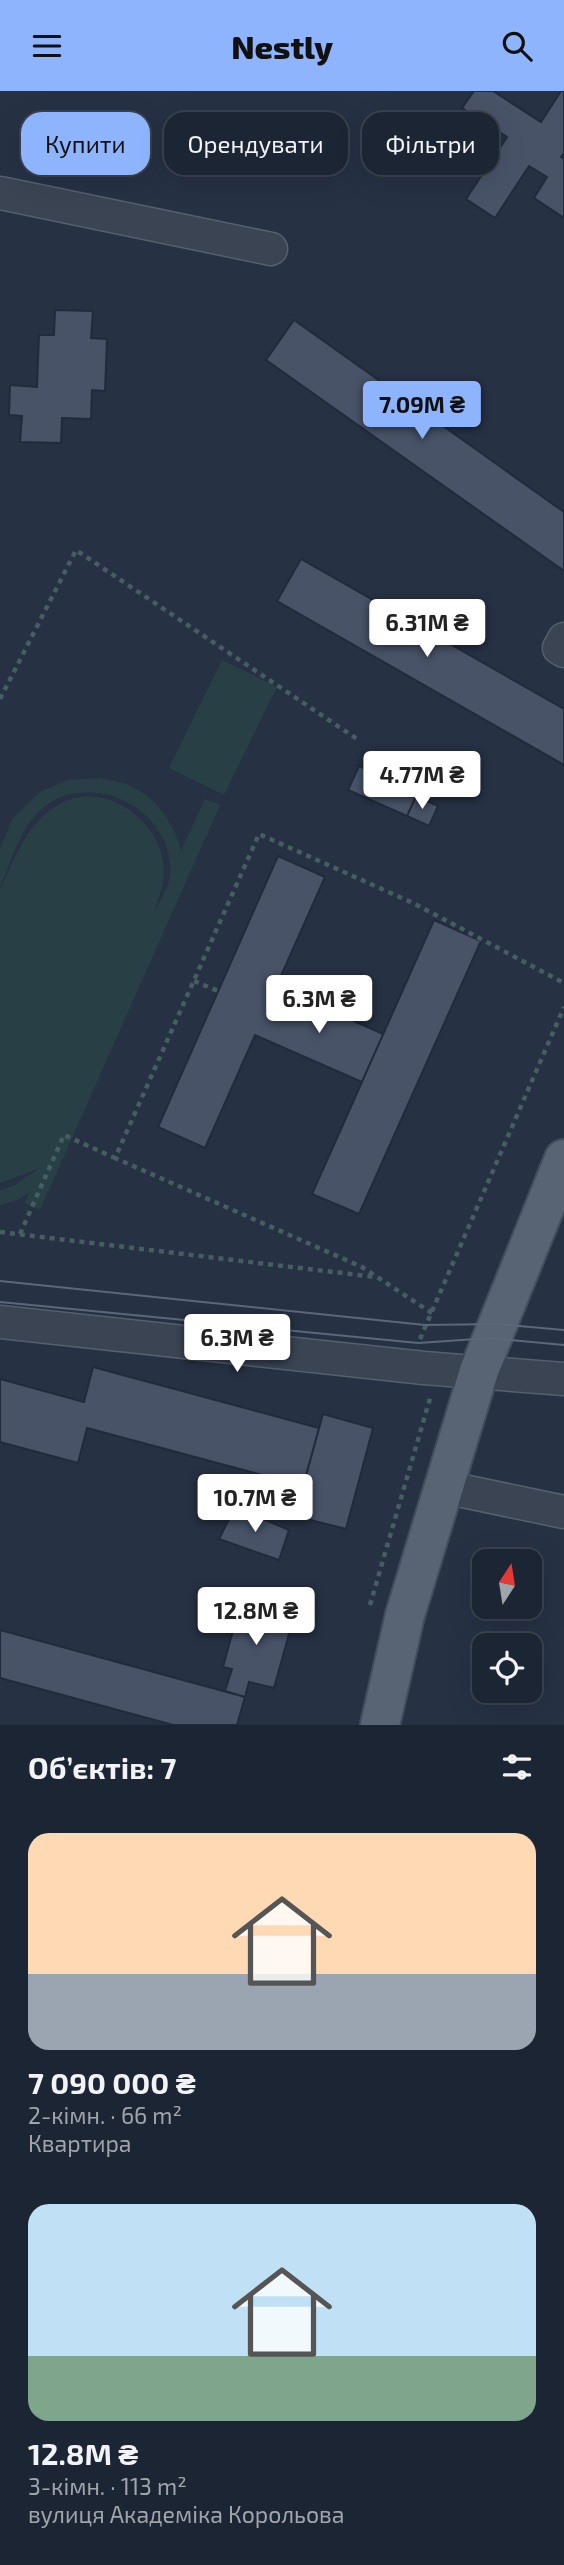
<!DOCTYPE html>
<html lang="uk">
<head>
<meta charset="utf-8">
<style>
	:root { --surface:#1c2533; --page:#29313f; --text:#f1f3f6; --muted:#a0a5ac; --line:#3a424e; --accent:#8db4fc }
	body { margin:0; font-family:"Exo 2",sans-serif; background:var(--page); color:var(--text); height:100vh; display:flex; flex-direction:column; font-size:26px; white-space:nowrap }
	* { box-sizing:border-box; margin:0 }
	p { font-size:23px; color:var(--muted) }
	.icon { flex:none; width:38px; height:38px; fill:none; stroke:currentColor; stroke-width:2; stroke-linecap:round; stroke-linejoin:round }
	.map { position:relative; height:1634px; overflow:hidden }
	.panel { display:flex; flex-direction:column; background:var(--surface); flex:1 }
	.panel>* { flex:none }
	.guide { position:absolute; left:21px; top:21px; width:523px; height:63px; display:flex; gap:14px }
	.needle { width:46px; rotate:12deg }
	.buttons { position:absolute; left:472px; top:1458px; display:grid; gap:14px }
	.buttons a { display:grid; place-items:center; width:70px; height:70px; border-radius:14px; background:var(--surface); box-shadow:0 7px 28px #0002,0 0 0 2px var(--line); font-size:35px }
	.price { position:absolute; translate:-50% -60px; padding:0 16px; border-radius:7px; background:#fff; color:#222; font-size:23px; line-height:46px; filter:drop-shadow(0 2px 4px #0008) }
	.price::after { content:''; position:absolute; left:50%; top:42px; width:21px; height:16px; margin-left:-10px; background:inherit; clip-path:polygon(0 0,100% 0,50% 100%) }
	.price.on { background:var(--accent); color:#111 }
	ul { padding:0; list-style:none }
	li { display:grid; align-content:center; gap:14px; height:371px; padding:0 28px }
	li span { display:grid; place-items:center; height:217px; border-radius:21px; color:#555 }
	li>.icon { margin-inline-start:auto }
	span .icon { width:126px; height:126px; fill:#fffc; stroke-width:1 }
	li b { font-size:30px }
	h2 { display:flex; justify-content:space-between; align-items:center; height:84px; padding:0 28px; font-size:30px }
	.chip { padding:0 24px; border-radius:21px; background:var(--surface); box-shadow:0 7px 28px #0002,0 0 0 2px var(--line); font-size:24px; line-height:63px }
	.chip.on { background:var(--accent); color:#111 }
	header { display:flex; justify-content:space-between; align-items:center; height:91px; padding:0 28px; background:var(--accent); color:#111; font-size:32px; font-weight:800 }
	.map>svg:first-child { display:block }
	.green { fill:#284045 }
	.building { fill:#485368; stroke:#212b3b; stroke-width:2 }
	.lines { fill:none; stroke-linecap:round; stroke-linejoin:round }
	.minor-casing { stroke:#565f6e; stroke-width:35 }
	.major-casing { stroke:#444d5d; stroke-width:42 }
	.path { stroke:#465d61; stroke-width:4.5; stroke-dasharray:5 5; stroke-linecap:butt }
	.minor { stroke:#3a4453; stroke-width:32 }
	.major { stroke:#586373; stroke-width:38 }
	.tram { stroke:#5c677a; stroke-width:2 }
</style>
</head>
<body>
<header><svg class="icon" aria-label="menu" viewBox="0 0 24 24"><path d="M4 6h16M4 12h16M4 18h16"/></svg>Nestly<svg class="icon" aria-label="search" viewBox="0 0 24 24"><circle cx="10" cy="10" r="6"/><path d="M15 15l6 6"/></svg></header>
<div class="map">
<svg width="564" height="1634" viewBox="0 0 564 1634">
	<rect width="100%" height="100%" fill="#263144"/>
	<!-- green -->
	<path class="green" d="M222,569L277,596L224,704L169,677Z
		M99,687C108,689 118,690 126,693C153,702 176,734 181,760L205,708L220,714L40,1119L25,1112L29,1102L17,1109L0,1114V1099L13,1095L40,1077L0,1092V799C14,768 28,730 60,713C106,687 166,733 164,783C164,795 157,808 155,819C160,811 169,795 170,785C177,724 99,679 48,713C22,730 12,769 0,796V757L13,727L40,701L68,689Z"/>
	<!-- building -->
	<path class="building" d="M474,0H493L541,31L561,0H564V62L561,66L564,68V127L534,107L547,86L529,75L495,127L466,108L507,46L462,17Z
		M55,219L93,220L91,247L107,248L105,300L92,299L91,328L62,327L61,352L20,351L22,325L9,324L10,294L37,296L39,244H54Z
		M294,229L564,421V480L266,269Z
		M301,468L564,618V674L277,510Z
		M359,675L418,701L407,725L348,699Z
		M416,705L438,715L429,735L407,725Z
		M278,765L325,786L276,896L383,943L434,829L481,850L359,1123L312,1103L362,991L255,944L205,1057L158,1036Z
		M434,829L481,850L359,1123L312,1103Z
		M93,1276L319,1337L303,1395L87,1337L78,1372L0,1351V1288L84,1311Z
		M323,1323L373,1337L346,1438L295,1425Z
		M235,1416L289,1439L279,1469L219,1448Z
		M241,1510L294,1525L274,1597L249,1591L245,1606L225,1600L232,1578L223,1576Z
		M0,1539L245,1606L237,1634H173L0,1587Z"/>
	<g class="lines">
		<!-- minor casing -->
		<g class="minor-casing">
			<path id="minor" d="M0,102L271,158
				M564,548L559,557L564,560
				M0,1231L424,1277L564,1288
				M444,1396L564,1421"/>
		</g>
		<!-- major casing -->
		<g class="major-casing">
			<path id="major" d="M380,1634L405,1524L479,1280L564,1068"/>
		</g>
		<!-- path -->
		<path class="path" d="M0,608L76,459L360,650
			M194,890L218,900
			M0,1141L375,1186
			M20,1143L64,1044L115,1067
			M432,1222L362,1176L115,1067L259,743L413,812L564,892
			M420,1248L564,916
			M370,1514L431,1304"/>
		<!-- minor -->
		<use href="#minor" class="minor"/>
		<!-- major -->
		<use href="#major" class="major"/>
		<!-- tram -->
		<path class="tram" d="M0,1190L425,1234L497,1233L564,1239
			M0,1211L418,1252L491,1247L564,1254"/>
	</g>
</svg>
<div class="buttons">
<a><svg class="needle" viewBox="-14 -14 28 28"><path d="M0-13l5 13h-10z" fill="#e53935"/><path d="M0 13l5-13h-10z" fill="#a0a5ac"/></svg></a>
<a><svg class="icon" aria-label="locate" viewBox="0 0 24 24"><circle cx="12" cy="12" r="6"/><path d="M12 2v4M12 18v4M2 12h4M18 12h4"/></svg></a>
</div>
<b class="price on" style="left:422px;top:350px">7.09M ₴</b>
<b class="price" style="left:427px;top:568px">6.31M ₴</b>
<b class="price" style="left:422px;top:720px">4.77M ₴</b>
<b class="price" style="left:319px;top:944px">6.3M ₴</b>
<b class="price" style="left:237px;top:1283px">6.3M ₴</b>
<b class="price" style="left:255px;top:1443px">10.7M ₴</b>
<b class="price" style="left:256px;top:1556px">12.8M ₴</b>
<div class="guide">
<a class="chip on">Купити</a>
<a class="chip">Орендувати</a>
<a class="chip">Фільтри</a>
</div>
</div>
<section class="panel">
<h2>Об’єктів: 7<svg class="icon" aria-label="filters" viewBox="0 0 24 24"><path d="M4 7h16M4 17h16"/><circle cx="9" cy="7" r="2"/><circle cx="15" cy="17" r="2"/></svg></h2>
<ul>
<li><span style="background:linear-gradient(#ffd9b3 65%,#9aa5b1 0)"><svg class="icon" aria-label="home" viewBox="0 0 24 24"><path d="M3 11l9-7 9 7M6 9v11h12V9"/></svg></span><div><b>7 090 000 ₴</b><p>2-кімн. · 66 m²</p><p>Квартира</p></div></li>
<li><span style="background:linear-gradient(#bfe0f5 70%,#7fa58c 0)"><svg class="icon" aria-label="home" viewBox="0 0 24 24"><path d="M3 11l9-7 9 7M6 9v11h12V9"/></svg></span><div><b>12.8M ₴</b><p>3-кімн. · 113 m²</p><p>вулиця Академіка Корольова</p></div></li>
</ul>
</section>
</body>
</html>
